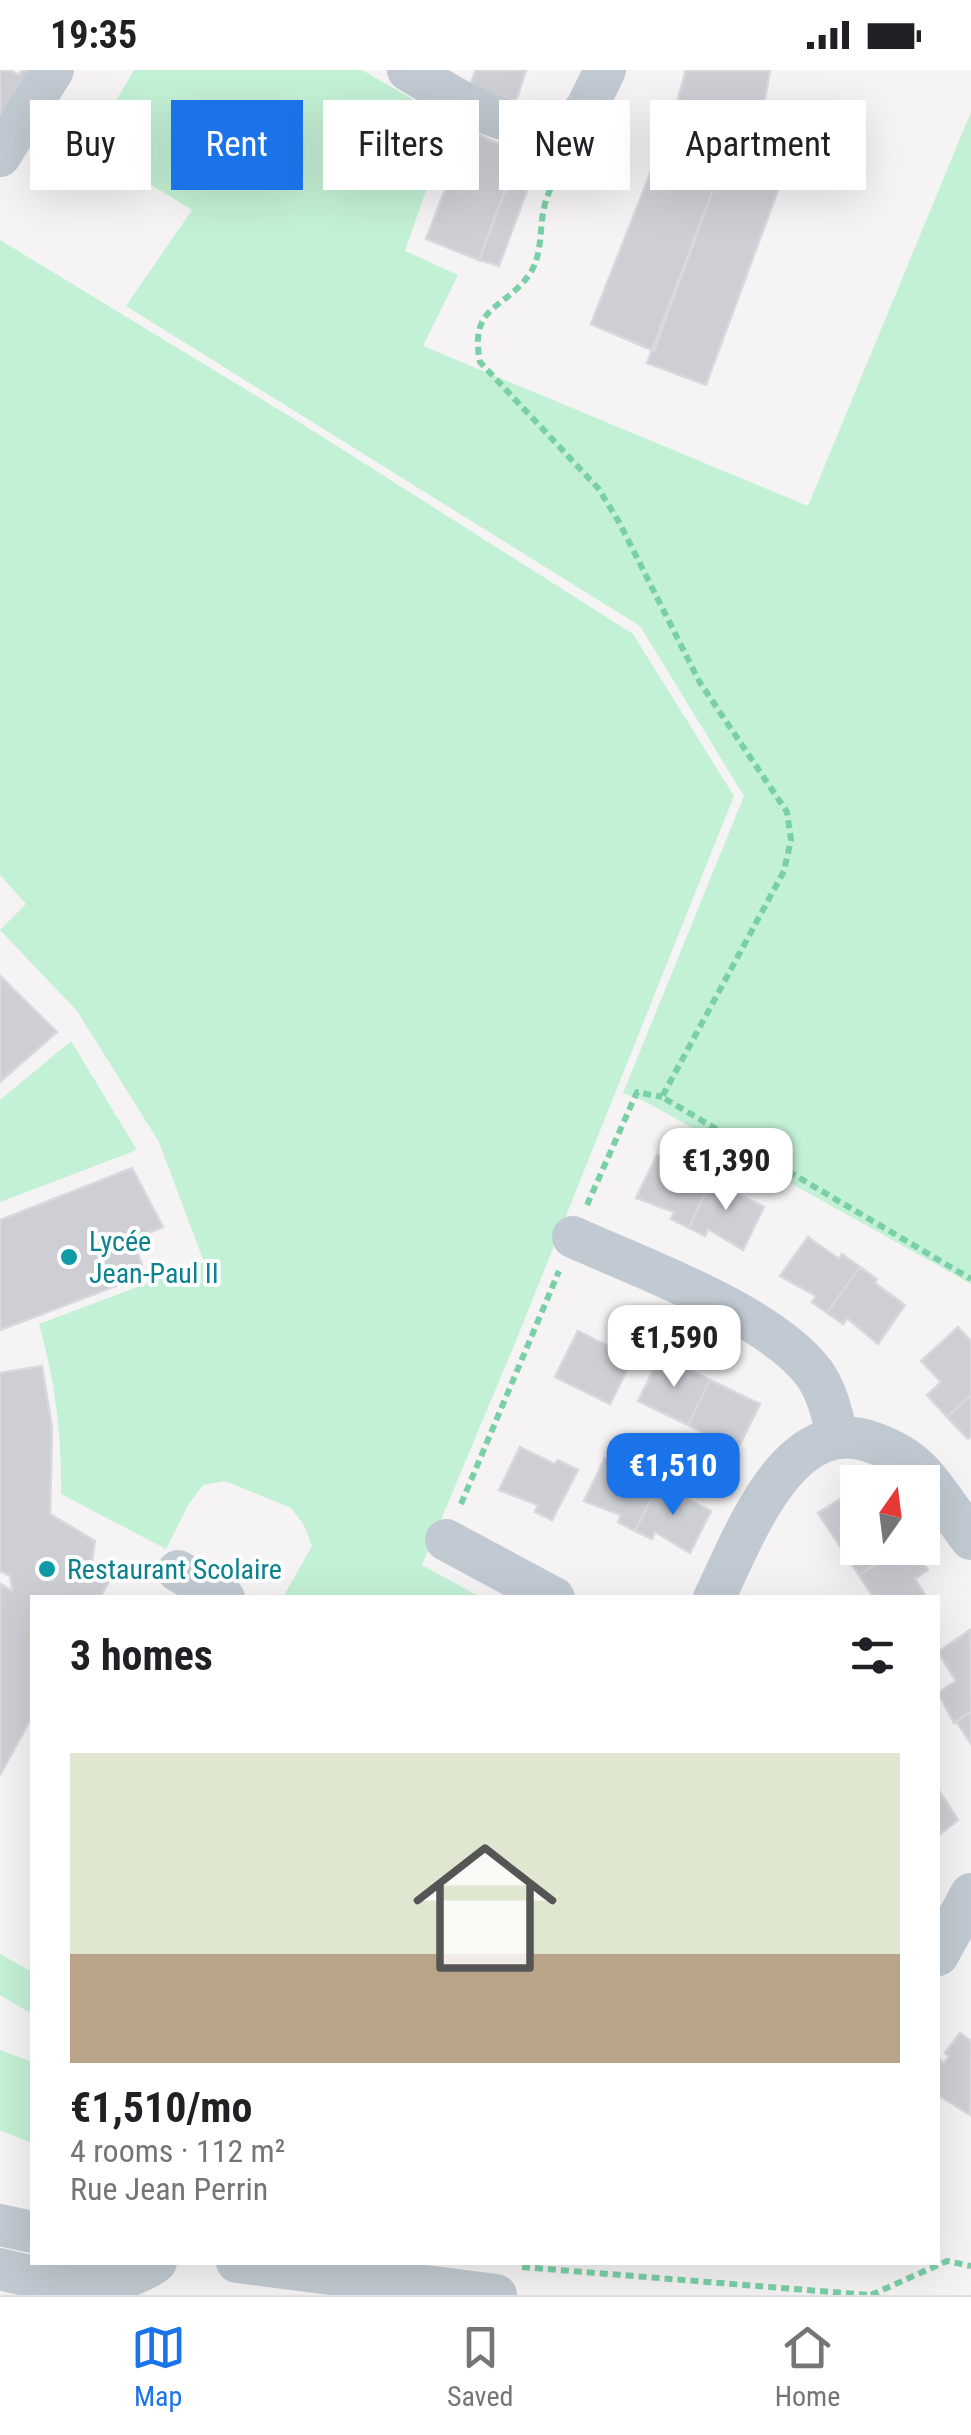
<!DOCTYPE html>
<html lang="en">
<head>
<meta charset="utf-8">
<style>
	:root { --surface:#fff; --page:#f2f2f2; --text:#202124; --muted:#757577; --line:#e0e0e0; --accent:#1a73e8 }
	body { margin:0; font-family:"Roboto Condensed",sans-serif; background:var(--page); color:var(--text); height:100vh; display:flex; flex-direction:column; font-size:38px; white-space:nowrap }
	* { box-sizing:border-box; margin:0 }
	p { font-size:32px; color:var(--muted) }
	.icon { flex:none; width:55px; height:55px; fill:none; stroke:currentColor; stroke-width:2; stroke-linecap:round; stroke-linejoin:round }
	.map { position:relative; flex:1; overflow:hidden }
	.side { position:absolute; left:30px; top:1525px; width:910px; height:670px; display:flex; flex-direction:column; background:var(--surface); border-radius:0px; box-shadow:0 10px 40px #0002 }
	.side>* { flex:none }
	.top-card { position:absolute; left:30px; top:30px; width:912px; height:90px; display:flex; gap:20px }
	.needle { width:65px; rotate:14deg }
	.tools { position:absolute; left:840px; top:1395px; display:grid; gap:20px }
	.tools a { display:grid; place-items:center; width:100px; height:100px; border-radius:0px; background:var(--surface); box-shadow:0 10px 40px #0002; font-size:50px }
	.price { position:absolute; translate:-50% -85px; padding:0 22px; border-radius:20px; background:#fff; color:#222; font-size:32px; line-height:65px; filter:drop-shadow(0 2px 5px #0008) }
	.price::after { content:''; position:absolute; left:50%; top:60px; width:30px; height:22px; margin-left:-15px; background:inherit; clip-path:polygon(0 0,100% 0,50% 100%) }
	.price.on { background:var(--accent); color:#fff }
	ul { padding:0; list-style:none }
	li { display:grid; align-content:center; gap:20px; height:530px; padding:0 40px }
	li span { display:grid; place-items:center; height:310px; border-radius:0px; color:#555 }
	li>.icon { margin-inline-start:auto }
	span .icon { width:180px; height:180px; fill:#fffc; stroke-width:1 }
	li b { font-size:42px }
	h2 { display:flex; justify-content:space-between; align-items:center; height:120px; padding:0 40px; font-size:42px }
	.pill { padding:0 35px; border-radius:0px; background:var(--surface); box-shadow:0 10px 40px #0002; font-size:35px; line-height:90px }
	.pill.on { background:var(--accent); color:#fff }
	.status { display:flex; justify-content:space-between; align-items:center; height:70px; padding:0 50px; background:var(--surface); direction:ltr }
	.status svg { height:28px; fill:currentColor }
	.tabs { display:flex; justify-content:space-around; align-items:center; height:140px; border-top:2px solid var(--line); background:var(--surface); font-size:28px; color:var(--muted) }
	.tabs a { display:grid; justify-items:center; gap:5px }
	.tabs .on { color:var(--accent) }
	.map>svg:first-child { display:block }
	.green { fill:#c3f1d5 }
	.building { fill:#cdcfd5; stroke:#d7d9de; stroke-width:2.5 }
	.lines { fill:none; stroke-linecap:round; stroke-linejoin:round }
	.path { stroke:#7ad0a6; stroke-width:6; stroke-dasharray:8 5; stroke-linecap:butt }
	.minor { stroke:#c1cad2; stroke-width:42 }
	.culture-dot { fill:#0f9aa8; stroke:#fff; stroke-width:4 }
	.labels { text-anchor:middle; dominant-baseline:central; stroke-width:8; stroke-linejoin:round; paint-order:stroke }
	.culture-label { font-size:28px; fill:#0d838f; stroke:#fff; text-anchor:start }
</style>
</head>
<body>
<div class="status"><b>19:35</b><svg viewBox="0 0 49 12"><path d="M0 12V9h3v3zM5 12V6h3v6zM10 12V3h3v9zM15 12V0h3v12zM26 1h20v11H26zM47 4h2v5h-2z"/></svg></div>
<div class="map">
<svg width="971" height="2225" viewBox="0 0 971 2225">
	<rect width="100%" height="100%" fill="#f5f3f3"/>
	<!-- green -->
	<path class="green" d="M134,0H362L450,51L405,181L458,205L423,276L808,436L971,42V1214L646,1032L623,1023L744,726L640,556L126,236L192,140L89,76Z
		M0,170L296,350L633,564L734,726L518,1266L422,1495L480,1527H283L312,1476L304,1455L291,1438L225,1411L203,1415L188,1435L166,1479L61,1424C62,1366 55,1310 39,1254L204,1192L159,1072L77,941L0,860L26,834L0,805Z
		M71,971L137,1080L0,1132V1030Z
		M0,1884L32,1902V1944L0,1925Z
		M0,1980L32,1992V2073L0,2060Z"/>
	<!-- building -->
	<path class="building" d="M0,0H10L19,5L22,0H32L0,52Z
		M476,0H526L516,31L469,17Z
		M686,0H770L762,46L741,42L735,59L674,43Z
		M674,43L735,59L654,281L591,254Z
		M468,60L519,83L479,190L426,169Z
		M734,65L791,85L706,315L647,293Z
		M519,83L538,91L499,196L479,190Z
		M0,906L57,962L0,1012Z
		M657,1085L687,1100L691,1091L715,1102L689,1158L671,1149L674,1142L636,1128Z
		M132,1098L163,1157L133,1169L145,1205L0,1260V1150Z
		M715,1102L739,1113L734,1123L764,1137L743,1180L708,1159L705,1166L689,1158Z
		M808,1167L839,1189L842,1184L860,1197L827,1243L812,1232L816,1226L780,1206Z
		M860,1197L877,1209L875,1213L905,1235L878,1274L847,1248L843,1254L827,1243Z
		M958,1257L971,1271V1325L947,1347L927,1325L941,1312L921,1291Z
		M578,1261L633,1288L610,1334L555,1307Z
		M661,1285L710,1310L688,1355L638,1331Z
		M42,1296L52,1358L50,1444L95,1471L91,1498L110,1509L100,1528H32V1647L0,1705V1514L12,1521V1517L10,1506L0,1501V1303Z
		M710,1310L760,1334L737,1380L688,1355Z
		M971,1325V1366L968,1369L947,1347Z
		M520,1377L555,1394L558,1390L578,1400L552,1450L535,1442L538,1435L499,1420Z
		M605,1388L639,1405L641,1400L661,1410L635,1461L618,1452L621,1445L584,1431Z
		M661,1410L679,1419L677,1424L711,1441L690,1483L655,1462L652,1469L635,1461Z
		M858,1418V1478H901L859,1505L818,1443Z
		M901,1478H913L928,1500L915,1509L927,1528H874L859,1505Z
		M970,1560L971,1642L954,1653L938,1623L956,1611L938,1582Z
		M971,1642V1674L956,1651Z
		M938,1719L958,1750L939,1765L938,1764Z
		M960,1963L971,1971L970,2045L938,2025V1992L940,1989L944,1993L949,1986L945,1983Z"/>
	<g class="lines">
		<!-- path -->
		<path class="path" d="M561,95C556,108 547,123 544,138C539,160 543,185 529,205C503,241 469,235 480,292L598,418L619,452L699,611L787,742L791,770L784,801L662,1027L971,1209
			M587,1135L637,1022L662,1027
			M461,1434L559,1201
			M522,2197L869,2225
			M871,2225L947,2191L971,2196"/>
		<!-- minor -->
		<path class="minor" d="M408,0C464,34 500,59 568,57L586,39L605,0
			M0,86L53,0
			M573,1167C643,1199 768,1243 814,1303C828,1323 832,1345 838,1368
			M446,1470L554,1528
			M178,1501L224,1528
			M714,1528C743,1470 788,1339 874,1373C891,1379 907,1388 920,1401C939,1421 954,1447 971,1469
			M938,1885L971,1824
			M0,2155L32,2162
			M237,2192L496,2225
			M0,2199C52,2212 109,2225 156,2192"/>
	</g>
	<!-- markers -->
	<g class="culture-dot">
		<circle cx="69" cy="1187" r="10"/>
		<circle cx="47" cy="1499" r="10"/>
	</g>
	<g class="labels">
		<!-- culture labels -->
		<g class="culture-label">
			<text x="89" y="1171">Lycée<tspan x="89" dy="32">Jean-Paul II</tspan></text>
			<text x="67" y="1499">Restaurant Scolaire</text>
		</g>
	</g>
</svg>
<div class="tools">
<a><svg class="needle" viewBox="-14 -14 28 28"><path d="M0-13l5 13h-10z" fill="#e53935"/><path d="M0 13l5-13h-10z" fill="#757577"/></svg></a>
</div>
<b class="price" style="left:726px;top:1143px">€1,390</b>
<b class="price" style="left:674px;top:1320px">€1,590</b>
<b class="price on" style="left:673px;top:1448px">€1,510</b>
<div class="top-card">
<a class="pill">Buy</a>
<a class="pill on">Rent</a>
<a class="pill">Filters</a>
<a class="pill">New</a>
<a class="pill">Apartment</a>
</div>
<section class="side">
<h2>3 homes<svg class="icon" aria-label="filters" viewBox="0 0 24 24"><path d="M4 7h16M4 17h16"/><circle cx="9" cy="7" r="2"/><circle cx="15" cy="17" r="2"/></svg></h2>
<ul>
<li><span style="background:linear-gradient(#dfe7d0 65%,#b9a48a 0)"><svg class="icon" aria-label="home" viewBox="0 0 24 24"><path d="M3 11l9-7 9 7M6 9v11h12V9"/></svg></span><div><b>€1,510/mo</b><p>4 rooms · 112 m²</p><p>Rue Jean Perrin</p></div></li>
</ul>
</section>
</div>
<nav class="tabs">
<a class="on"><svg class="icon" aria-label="map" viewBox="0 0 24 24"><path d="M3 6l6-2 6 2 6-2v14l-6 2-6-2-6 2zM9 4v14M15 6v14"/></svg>Map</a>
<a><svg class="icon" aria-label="saved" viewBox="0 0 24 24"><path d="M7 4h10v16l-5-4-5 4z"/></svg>Saved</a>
<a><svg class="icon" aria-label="home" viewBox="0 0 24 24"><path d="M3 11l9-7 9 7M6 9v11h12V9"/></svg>Home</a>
</nav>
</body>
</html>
